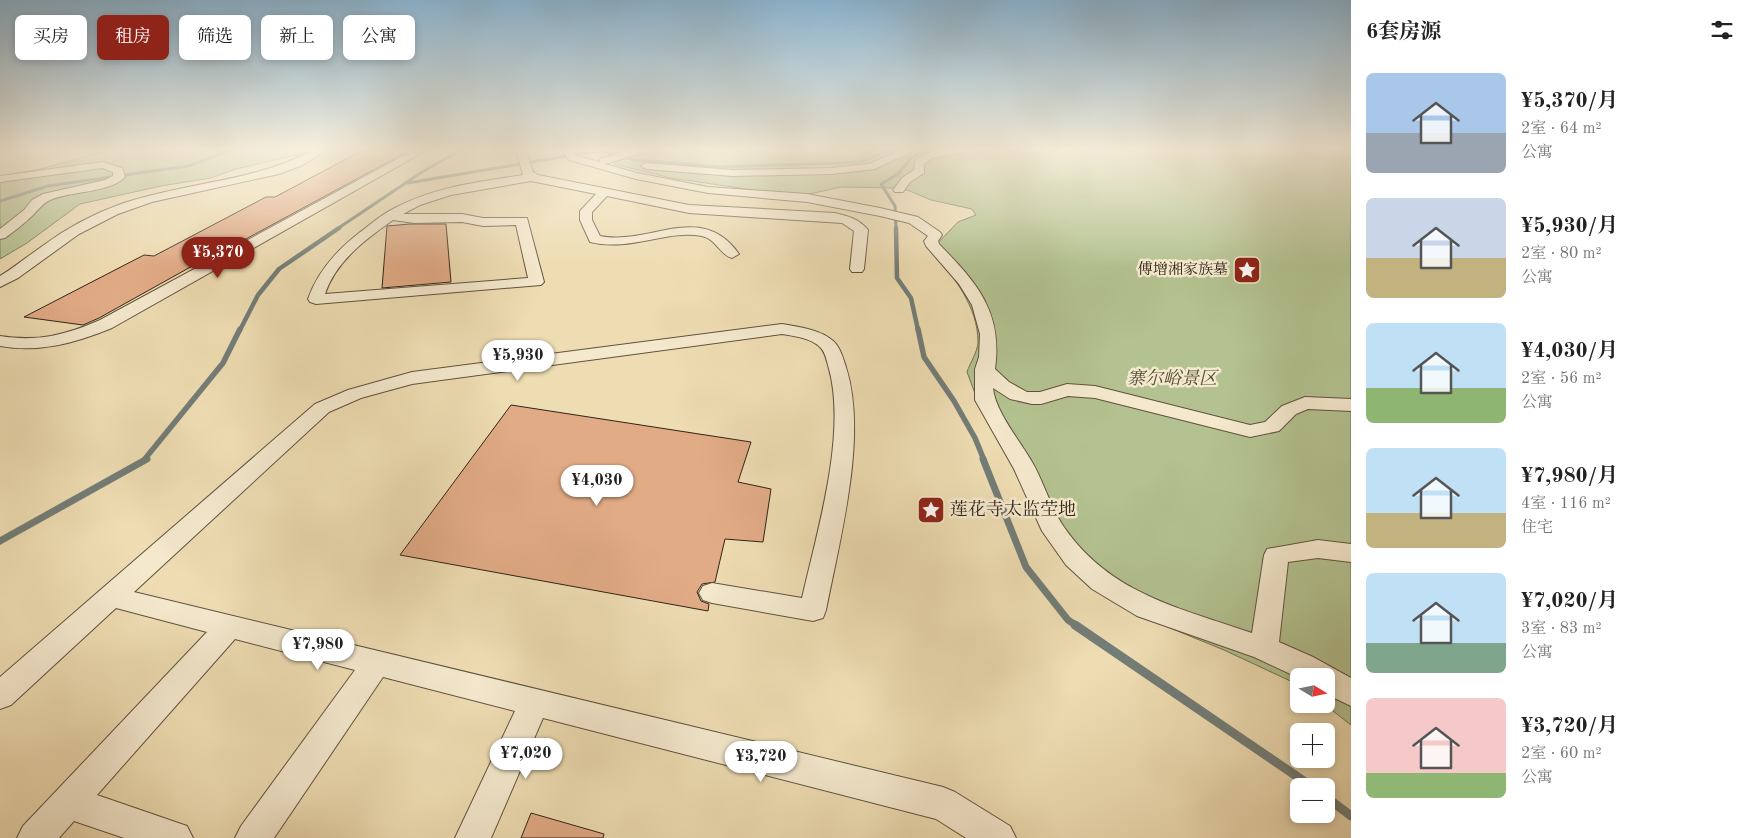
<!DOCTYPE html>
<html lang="zh">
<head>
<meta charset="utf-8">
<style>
	:root { --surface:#fff; --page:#f2f2f2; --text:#222; --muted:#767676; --accent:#8f2418 }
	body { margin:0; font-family:"Old Standard TT","Noto Serif SC",serif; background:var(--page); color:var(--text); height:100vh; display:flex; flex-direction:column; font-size:19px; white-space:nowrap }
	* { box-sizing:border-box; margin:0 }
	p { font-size:16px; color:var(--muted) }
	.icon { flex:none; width:28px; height:28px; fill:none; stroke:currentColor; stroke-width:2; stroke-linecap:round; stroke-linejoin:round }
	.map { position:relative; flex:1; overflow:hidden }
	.details { display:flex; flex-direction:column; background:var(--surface); width:400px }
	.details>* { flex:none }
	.guide { position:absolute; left:15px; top:15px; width:475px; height:45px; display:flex; gap:10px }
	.needle { width:32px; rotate:100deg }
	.fabs { position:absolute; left:1290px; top:668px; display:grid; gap:10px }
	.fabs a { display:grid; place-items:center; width:45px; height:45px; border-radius:8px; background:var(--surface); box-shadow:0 2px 8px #0003; font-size:25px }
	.price { position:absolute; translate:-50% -42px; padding:0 11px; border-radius:18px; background:#fff; color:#222; font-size:16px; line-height:32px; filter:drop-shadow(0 1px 2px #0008) }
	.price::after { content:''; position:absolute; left:50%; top:30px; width:15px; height:11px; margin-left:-8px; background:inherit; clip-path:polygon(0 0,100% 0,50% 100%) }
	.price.current { background:var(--accent); color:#fff }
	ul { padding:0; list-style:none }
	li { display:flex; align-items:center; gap:15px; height:125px; padding:0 15px }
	li span { display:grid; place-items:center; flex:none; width:140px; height:100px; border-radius:8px; color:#555 }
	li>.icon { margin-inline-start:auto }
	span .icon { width:60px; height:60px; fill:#fffc; stroke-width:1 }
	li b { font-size:21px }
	h2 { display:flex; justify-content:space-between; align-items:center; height:60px; padding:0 15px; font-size:21px }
	.pill { padding:0 18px; border-radius:8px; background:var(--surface); box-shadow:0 2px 8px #0003; font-size:18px; line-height:45px }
	.pill.current { background:var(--accent); color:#fff }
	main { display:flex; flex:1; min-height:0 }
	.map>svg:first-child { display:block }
	.green { fill:#b3c290; stroke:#727354 }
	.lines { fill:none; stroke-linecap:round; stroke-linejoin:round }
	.stream-far4 { stroke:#737d77; stroke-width:3 }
	.stream-far3 { stroke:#737d77; stroke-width:4.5 }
	.stream-far2 { stroke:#737d77; stroke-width:5.5 }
	.stream-far1 { stroke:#737d77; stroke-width:7 }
	.stream { stroke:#737d77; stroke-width:9 }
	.building { fill:#e1ab86; stroke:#302418 }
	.minor-casing { stroke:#60523e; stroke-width:2 }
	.minor { fill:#f4e8cd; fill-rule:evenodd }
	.labels { text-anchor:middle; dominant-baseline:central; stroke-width:5; stroke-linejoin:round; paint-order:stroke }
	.far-poi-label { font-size:15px; fill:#302418; stroke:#f4e8cd; text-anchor:end }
	.park-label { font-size:18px; font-style:italic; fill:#514c36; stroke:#f4e8cd }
	.poi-label { font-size:18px; fill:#302418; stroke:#f4e8cd; text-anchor:start }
</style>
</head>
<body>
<main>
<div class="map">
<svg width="1351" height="838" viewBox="0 0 1351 838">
	<rect width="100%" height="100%" fill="#eedcb2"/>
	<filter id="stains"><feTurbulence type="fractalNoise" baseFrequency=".004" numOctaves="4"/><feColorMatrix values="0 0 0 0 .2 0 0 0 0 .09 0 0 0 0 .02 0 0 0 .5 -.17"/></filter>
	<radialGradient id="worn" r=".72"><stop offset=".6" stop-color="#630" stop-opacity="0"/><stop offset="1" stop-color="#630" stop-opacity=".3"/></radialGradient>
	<!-- green -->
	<path class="green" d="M109,150H305L301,154L236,169L211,178L161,186L80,204L27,243L0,259V177L44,168Z
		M647,150H1351V725L1324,704H1326V676H1299V685L1224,650L1131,612L1080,570L979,404L967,372C970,363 978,351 978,342C978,306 953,276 931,250L958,222L976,215L972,209L931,200L910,191L896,188L841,187L805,195L781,194L671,178L614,164L626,157Z"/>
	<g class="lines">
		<!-- stream-far4 -->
		<path class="stream-far4" d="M602,150L613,155L635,160L721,167L861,162L889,150
			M408,183L603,150
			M0,201L48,186L188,166L232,150
			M337,229L422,172L461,150
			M896,229L895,206L881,184L898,174L912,157L924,150"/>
		<!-- stream-far3 -->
		<path class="stream-far3" d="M896,228L897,278L911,298L918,330
			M240,330L258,295L279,269L339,228"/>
		<!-- stream-far2 -->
		<path class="stream-far2" d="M918,329L924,357L954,401L975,438L984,460
			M144,460L223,363L240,329"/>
		<!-- stream-far1 -->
		<path class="stream-far1" d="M983,459L1026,567L1068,620L1077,626
			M0,541L147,459"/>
		<!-- stream -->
		<path class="stream" d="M1075,625L1311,786
			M1326,797L1351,816"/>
	</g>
	<!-- building -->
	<path class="building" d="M363,150H410L233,246L230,245L99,318L83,325L24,317L144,255L154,256L266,197H275Z
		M410,224H446L451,282L382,288L387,226Z
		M511,405L751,442L738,482L771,489L763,542L725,539L715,582L702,584L697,592L701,601L709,604L708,611L400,555Z
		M531,813L604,834L603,838H521Z"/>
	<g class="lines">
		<!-- minor casing -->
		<g class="minor-casing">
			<path id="minor" d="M314,150H327L303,165L279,174L152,202L118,214L79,234L18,278L0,287V276C15,267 29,255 44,245C67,228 93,214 121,204C185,182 254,182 314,150Z
				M414,150H427L112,328C75,343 40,353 0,346V336C37,342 66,335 100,320Z
				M516,150H526L533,172L538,175L689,205L835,213C848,216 859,219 868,230L864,269L862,272H852L850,269L854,231L842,223L689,213L607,196L592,212V220L600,236C650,246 701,200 739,254L732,258C720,255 716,239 702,236C667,229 631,252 590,242L580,220V211L596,194L531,181L451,195L420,205L403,214H462L483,218H527L544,282L541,285L316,304L310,302L308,299C318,271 336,251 359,233C370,225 381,215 393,209C433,187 479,182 523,175ZM393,220L414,223L462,222L483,226L516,225L528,278L325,294C336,261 366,239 393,220Z
				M562,150H572L577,156L600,162V159L629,150H645L644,152L605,164L637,173L708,187L807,194L880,208L918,217L940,232L942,235L938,241L939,244C977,283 1003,312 995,369L1009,382L1027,392H1040L1067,384L1095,386L1250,425L1265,422L1282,406L1305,397L1351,399V411L1308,409L1296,414L1279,431L1250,437L1095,398L1068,396L1041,404H1032L1010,399L993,388C995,411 1020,441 1032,462C1044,482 1050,507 1064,527C1110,594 1180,608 1252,633L1264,555L1267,549L1318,540L1351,544V562L1318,558L1288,562L1279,642L1313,657L1351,678V706L1326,694V676H1299V678L1254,657L1137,616L1092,589L1066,565L1042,531L1014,469L975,400V369L979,357L980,334L972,305L959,284L926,246L924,241L928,236L909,223L880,216L807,202L708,193L636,179L569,160Z
				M901,150H915L875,169L832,174L732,176L646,169L641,166L646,163L732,170L832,168L869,164Z
				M943,150H963L962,152L932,158L924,164V173L910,182L903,192H895L893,190L902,178L914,170L915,161L925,154Z
				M103,162L122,168L125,177C110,193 70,191 50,200C42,204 39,209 32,216C24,224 14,231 5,238L0,239V229L24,210L32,200L43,194L105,180L113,176V172L102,168L0,182V176Z
				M782,324C798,327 819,329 832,340C840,346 843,358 846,367C868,436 840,538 826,610L823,618L813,621L712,603L703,600L699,593L703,586L712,583L802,598C817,532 847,434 829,369C827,362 826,354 821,348C812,338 794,336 782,334L412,384L361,398L329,412L134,592L943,787L955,792L1010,826L1016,838H966L936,819L543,718L491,838H455L515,711L383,677L274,838H235L241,826L355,670L235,639L97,795L187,826L193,838H124L74,821L59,838H17L23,826L207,632L116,608L11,705L0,709V677L315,404L348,390L412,372Z"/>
		</g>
		<!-- minor -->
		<use href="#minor" class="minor"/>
	</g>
	<!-- sky -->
	<linearGradient id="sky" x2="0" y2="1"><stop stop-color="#8bb6d4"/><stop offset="0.56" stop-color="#f7efdc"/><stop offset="1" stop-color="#f7efdc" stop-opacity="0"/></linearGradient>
	<rect width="1351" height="267" fill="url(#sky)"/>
	<!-- icons -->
	<defs>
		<g id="sight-square" transform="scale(1.4375)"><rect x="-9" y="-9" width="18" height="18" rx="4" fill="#8f2418" stroke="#f4e8cd"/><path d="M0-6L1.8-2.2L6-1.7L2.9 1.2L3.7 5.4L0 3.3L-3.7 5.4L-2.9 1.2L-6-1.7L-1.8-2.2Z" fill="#fff"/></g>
	</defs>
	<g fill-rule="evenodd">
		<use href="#sight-square" x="1247" y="270"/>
		<use href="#sight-square" x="931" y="510"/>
	</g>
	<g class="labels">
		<!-- far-poi labels -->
		<g class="far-poi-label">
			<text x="1228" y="270">傅增湘家族墓</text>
		</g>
		<!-- park labels -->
		<g class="park-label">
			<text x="1172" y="379">寨尔峪景区</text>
		</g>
		<!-- poi labels -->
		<g class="poi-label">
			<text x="950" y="510">莲花寺太监茔地</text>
		</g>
	</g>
	<rect width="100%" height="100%" filter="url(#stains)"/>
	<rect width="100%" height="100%" fill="url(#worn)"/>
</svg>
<div class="fabs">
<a><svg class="needle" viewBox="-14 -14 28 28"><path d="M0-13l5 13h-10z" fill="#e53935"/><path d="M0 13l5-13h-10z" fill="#767676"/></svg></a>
<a>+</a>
<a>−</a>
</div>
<b class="price current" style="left:218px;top:279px">¥5,370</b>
<b class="price" style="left:518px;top:382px">¥5,930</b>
<b class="price" style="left:597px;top:507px">¥4,030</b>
<b class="price" style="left:318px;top:671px">¥7,980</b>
<b class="price" style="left:526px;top:780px">¥7,020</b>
<b class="price" style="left:761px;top:783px">¥3,720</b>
<div class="guide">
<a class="pill">买房</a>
<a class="pill current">租房</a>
<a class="pill">筛选</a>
<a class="pill">新上</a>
<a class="pill">公寓</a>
</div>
</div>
<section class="details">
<h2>6套房源<svg class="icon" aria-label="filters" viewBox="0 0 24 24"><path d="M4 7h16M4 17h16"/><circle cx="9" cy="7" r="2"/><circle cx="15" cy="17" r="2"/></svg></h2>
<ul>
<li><span style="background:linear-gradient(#a9c7e8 60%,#9aa5b1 0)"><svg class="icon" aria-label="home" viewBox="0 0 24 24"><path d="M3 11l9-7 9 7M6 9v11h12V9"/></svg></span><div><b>¥5,370/月</b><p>2室 · 64 m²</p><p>公寓</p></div></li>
<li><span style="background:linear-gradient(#c9d6e8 60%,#c2b280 0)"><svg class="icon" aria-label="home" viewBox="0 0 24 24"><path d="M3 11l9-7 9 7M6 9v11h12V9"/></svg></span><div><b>¥5,930/月</b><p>2室 · 80 m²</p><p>公寓</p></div></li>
<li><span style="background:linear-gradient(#bfe0f5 65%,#8fb573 0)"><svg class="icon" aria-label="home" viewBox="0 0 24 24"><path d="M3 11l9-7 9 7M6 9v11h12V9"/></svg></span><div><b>¥4,030/月</b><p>2室 · 56 m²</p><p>公寓</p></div></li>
<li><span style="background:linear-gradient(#bfe0f5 65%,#c2b280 0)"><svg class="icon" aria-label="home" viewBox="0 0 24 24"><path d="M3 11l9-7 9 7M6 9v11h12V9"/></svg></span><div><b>¥7,980/月</b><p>4室 · 116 m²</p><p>住宅</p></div></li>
<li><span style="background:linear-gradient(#bfe0f5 70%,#7fa58c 0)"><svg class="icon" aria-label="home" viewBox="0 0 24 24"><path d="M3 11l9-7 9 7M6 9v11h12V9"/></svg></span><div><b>¥7,020/月</b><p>3室 · 83 m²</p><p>公寓</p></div></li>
<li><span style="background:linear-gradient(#f6c9c9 75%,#8fb573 0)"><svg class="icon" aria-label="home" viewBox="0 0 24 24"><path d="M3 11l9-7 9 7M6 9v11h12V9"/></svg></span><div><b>¥3,720/月</b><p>2室 · 60 m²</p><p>公寓</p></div></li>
</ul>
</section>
</main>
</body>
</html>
